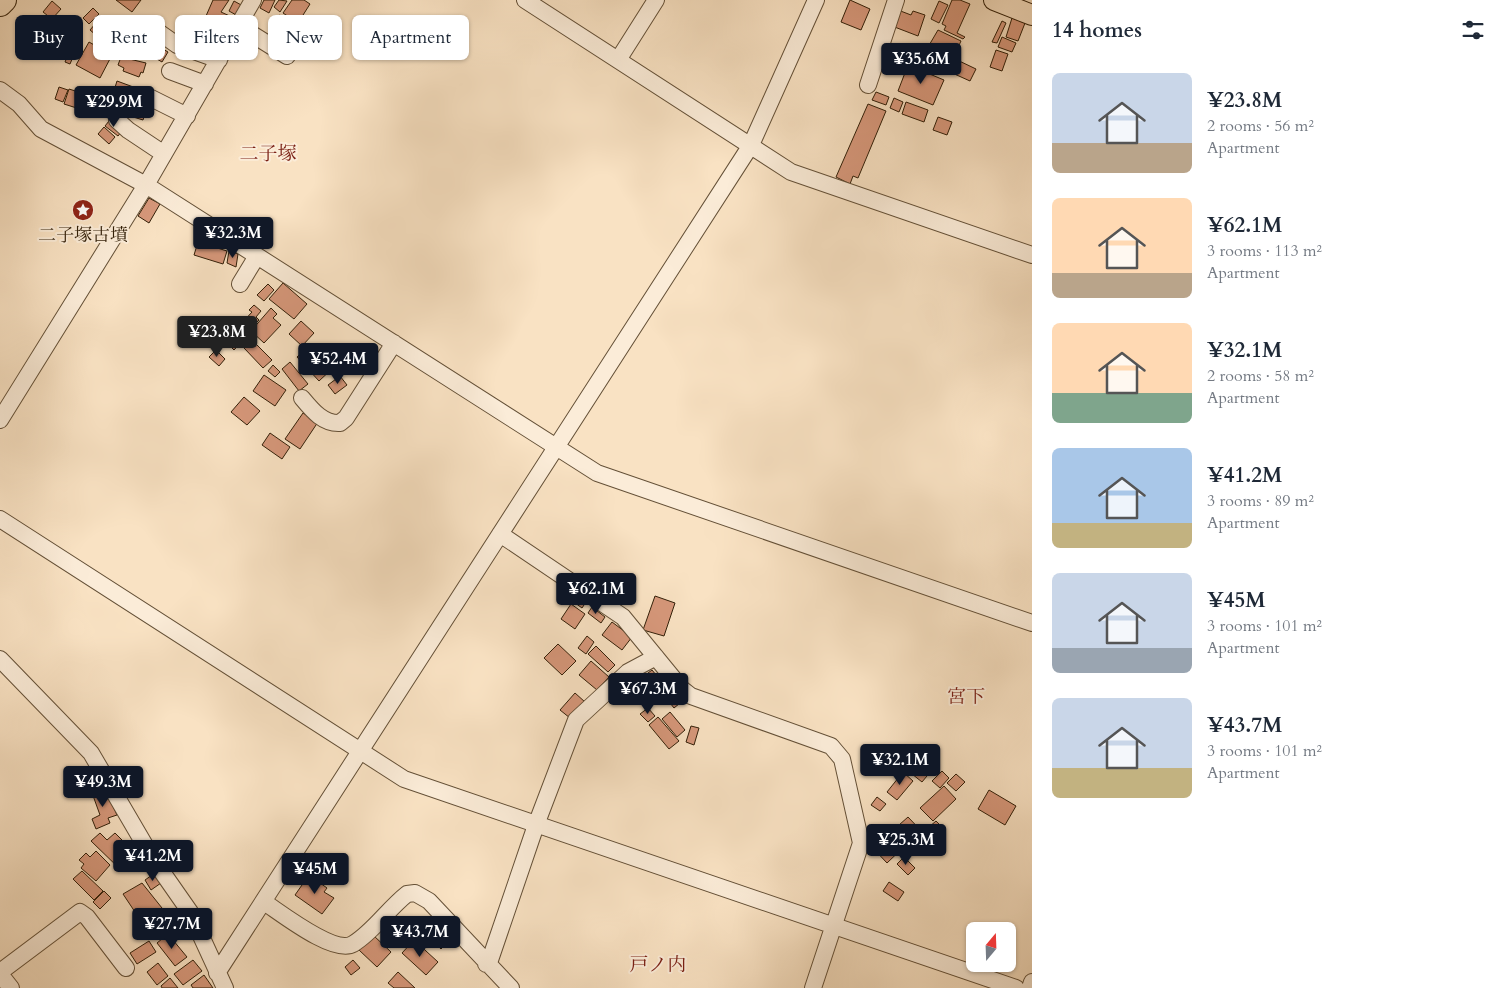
<!DOCTYPE html>
<html lang="en">
<head>
<meta charset="utf-8">
<style>
	:root { --surface:#fff; --page:#f6f6f7; --text:#1f2937; --muted:#747a83; --accent:#111827 }
	body { margin:0; font-family:Cardo,"Noto Serif JP",serif; background:var(--page); color:var(--text); height:100vh; display:flex; flex-direction:column; font-size:19px; white-space:nowrap }
	* { box-sizing:border-box; margin:0 }
	p { font-size:16px; color:var(--muted) }
	.icon { flex:none; width:28px; height:28px; fill:none; stroke:currentColor; stroke-width:2; stroke-linecap:round; stroke-linejoin:round }
	.map { position:relative; flex:1; overflow:hidden }
	.sheet { display:flex; flex-direction:column; background:var(--surface); width:475px }
	.sheet>* { flex:none }
	.top-card { position:absolute; left:15px; top:15px; width:475px; height:45px; display:flex; gap:10px }
	.needle { width:32px; rotate:19deg }
	.buttons { position:absolute; left:966px; top:922px; display:grid; gap:10px }
	.buttons a { display:grid; place-items:center; width:50px; height:50px; border-radius:8px; background:var(--surface); box-shadow:0 1px 4px #0004; font-size:25px }
	.price { position:absolute; translate:-50% -42px; padding:0 11px; border-radius:5px; background:var(--accent); color:#fff; font-size:16px; line-height:32px; filter:drop-shadow(0 1px 2px #0008) }
	.price::after { content:''; position:absolute; left:50%; top:30px; width:15px; height:11px; margin-left:-8px; background:inherit; clip-path:polygon(0 0,100% 0,50% 100%) }
	.price.on { background:#222; color:#fff }
	ul { padding:0; list-style:none }
	li { display:flex; align-items:center; gap:15px; height:125px; padding:0 20px }
	li span { display:grid; place-items:center; flex:none; width:140px; height:100px; border-radius:8px; color:#555 }
	li>.icon { margin-inline-start:auto }
	span .icon { width:60px; height:60px; fill:#fffc; stroke-width:1 }
	li b { font-size:21px }
	h2 { display:flex; justify-content:space-between; align-items:center; height:60px; padding:0 20px; font-size:21px }
	.tag { padding:0 18px; border-radius:8px; background:var(--surface); box-shadow:0 1px 4px #0004; font-size:18px; line-height:45px }
	.tag.on { background:var(--accent); color:#fff }
	main { display:flex; flex:1; min-height:0 }
	.map>svg:first-child { display:block }
	.building { fill:#d7987b; stroke:#321f08 }
	.lines { fill:none; stroke-linecap:round; stroke-linejoin:round }
	.minor-casing { stroke:#645037; stroke-width:18 }
	.major-casing { stroke:#321f08; stroke-width:22 }
	.highway-casing { stroke:#321f08; stroke-width:26 }
	.minor { stroke:#fbecd8; stroke-width:16 }
	.major { stroke:#f9e2c3; stroke-width:20 }
	.highway { stroke:#f9e2c3; stroke-width:24 }
	.labels { text-anchor:middle; dominant-baseline:central; stroke-width:4; stroke-linejoin:round; paint-order:stroke }
	.poi-label { font-size:18px; fill:#321f08; stroke:#fbecd8 }
	.neighbourhood-label { font-size:19px; fill:#7a1f14; stroke:#fbecd8 }
</style>
</head>
<body>
<main>
<div class="map">
<svg width="1032" height="988" viewBox="0 0 1032 988">
	<rect width="100%" height="100%" fill="#f9e2c3"/>
	<filter id="stains"><feTurbulence type="fractalNoise" baseFrequency=".004" numOctaves="4"/><feColorMatrix values="0 0 0 0 .2 0 0 0 0 .09 0 0 0 0 .02 0 0 0 .5 -.17"/></filter>
	<radialGradient id="worn" r=".72"><stop offset=".6" stop-color="#630" stop-opacity="0"/><stop offset="1" stop-color="#630" stop-opacity=".3"/></radialGradient>
	<!-- building -->
	<path class="building" d="M116,0H141L132,12Z
		M213,0H229L221,12L234,18L229,27L206,16Z
		M264,0H275L269,13L260,8Z
		M279,0L287,1L280,12L274,7Z
		M292,0H304L310,4L298,23L283,13Z
		M850,0L870,9L861,30L841,22Z
		M952,0H960L970,4L957,33L965,37L963,39L944,30L946,26L942,24Z
		M52,1L61,9L52,19L43,12Z
		M234,1L243,6L238,16L229,11Z
		M939,1L948,5L939,23L931,19Z
		M93,8L99,14L89,24L83,18Z
		M898,10L911,15L913,11L925,15L918,36L892,26Z
		M279,15L295,25L290,32L286,30L282,36L270,28Z
		M104,16L113,24L117,19L127,28L120,35L115,30L112,33L99,22Z
		M1012,18L1025,23L1018,41L1006,37Z
		M1002,21L1006,23L997,43L992,42Z
		M206,22L214,26L210,33L202,29Z
		M96,23L108,34L103,41L90,30Z
		M938,30L961,41L953,58L976,69L970,81L921,59Z
		M135,31L150,41L138,59L123,49Z
		M1002,37L1016,43L1012,52L998,47Z
		M75,38L80,40L70,64L65,62Z
		M89,42L112,55L100,78L76,65Z
		M151,42L168,52L162,62L145,52Z
		M996,50L1008,54L1002,71L990,67Z
		M121,57L146,63L143,73L141,72L139,77L123,71L124,68L118,65Z
		M908,65L944,80L933,105L898,91Z
		M117,81L136,88L127,116L108,110Z
		M59,87L68,90L63,102L55,99Z
		M69,89L88,95L83,110L64,104Z
		M876,92L889,97L886,105L872,100Z
		M90,98L108,103L105,115L87,109Z
		M894,98L903,102L899,112L890,108Z
		M906,102L928,110L924,122L902,114Z
		M868,104L886,111L858,178L853,176L850,184L836,177Z
		M134,106L146,110L143,120L130,116Z
		M938,117L952,122L947,135L933,130Z
		M109,121L122,131L118,136L105,126Z
		M104,127L115,137L109,144L98,134Z
		M149,198L160,204L149,223L138,216Z
		M198,242L227,251L223,264L194,255Z
		M229,251L238,254L236,267L227,263Z
		M283,283L307,304L294,319L269,299Z
		M268,284L274,290L264,301L257,295Z
		M254,305L261,311L256,317L259,320L249,330L242,323L252,312L249,310Z
		M271,308L277,314L273,318L281,325L264,343L251,331Z
		M229,319L247,336L234,350L216,332Z
		M301,321L314,333L302,346L289,334Z
		M252,340L272,360L263,368L244,348Z
		M311,344L317,351L323,345L329,351L323,357L333,368L319,381L297,357Z
		M216,350L225,359L219,366L209,357Z
		M290,362L308,384L299,391L282,369Z
		M273,365L280,372L275,377L268,371Z
		M264,375L286,390L275,406L253,391Z
		M340,376L347,385L335,394L328,385Z
		M244,397L260,411L247,425L231,412Z
		M303,413L318,422L300,449L285,439Z
		M270,433L290,447L282,459L262,445Z
		M606,578L619,587L610,600L597,592Z
		M575,595L586,602L582,608L571,600Z
		M655,596L675,603L664,636L643,630Z
		M571,604L585,614L575,629L561,619Z
		M592,607L605,617L601,623L588,613Z
		M612,622L632,637L622,650L602,635Z
		M587,636L594,642L586,654L578,648Z
		M558,644L576,661L562,675L544,658Z
		M596,646L615,665L608,672L588,654Z
		M591,661L609,677L597,690L579,675Z
		M652,670L661,681L633,704L623,692Z
		M669,680L685,699L674,708L659,689Z
		M575,693L585,702L570,718L560,710Z
		M648,708L655,716L648,722L640,714Z
		M670,712L685,730L677,737L662,719Z
		M658,717L679,741L669,749L649,725Z
		M691,726L699,728L694,745L686,742Z
		M922,752L937,764L922,782L907,770Z
		M942,771L949,778L940,788L932,781Z
		M903,772L913,781L897,800L887,792Z
		M956,774L965,782L956,791L947,783Z
		M944,786L956,799L933,821L920,808Z
		M96,788L98,792L105,789L117,815L108,818L110,823L96,829L92,819L100,815L91,790Z
		M989,790L1016,806L1005,825L978,809Z
		M877,797L886,804L880,811L871,805Z
		M908,817L929,839L920,847L899,825Z
		M936,821L944,829L937,836L929,827Z
		M892,826L908,843L887,863L871,846Z
		M100,833L107,840L115,833L138,856L122,871L91,841Z
		M96,851L110,865L96,881L81,868L84,864L79,860L86,853L90,857Z
		M904,857L915,868L908,875L897,864Z
		M82,871L103,891L94,900L73,879Z
		M155,873L161,883L151,890L145,880Z
		M309,875L327,888L324,892L334,898L322,914L295,895Z
		M889,882L904,892L898,901L883,891Z
		M142,883L162,908L141,921L123,894Z
		M104,891L111,898L100,909L93,902Z
		M168,909L174,918L159,927L153,918Z
		M431,918L451,939L441,949L421,930Z
		M168,934L187,957L175,966L157,943Z
		M373,935L391,952L377,967L359,950Z
		M414,940L438,962L426,975L402,953Z
		M149,941L156,952L137,964L130,953Z
		M193,960L202,971L183,985L174,974Z
		M353,960L360,968L351,975L345,967Z
		M158,963L168,976L157,985L147,972Z
		M398,972L415,988H394L388,983Z
		M204,975L213,988H193L191,985Z
		M170,978L178,988H162L161,986Z"/>
	<g class="lines">
		<!-- minor casing -->
		<g class="minor-casing">
			<path id="minor" d="M525,0L791,172L1032,255
				M150,26L177,45L219,60
				M239,26L287,56
				M618,60L656,0
				M170,71L205,84
				M868,85L896,0
				M0,90L19,104L41,129L146,185L597,473L1032,623
				M145,95L187,116
				M117,120L128,130L164,154
				M240,284L257,256
				M302,398C312,410 323,424 340,423L346,418L394,343
				M0,420L146,185L253,0
				M0,519L404,779L1016,988
				M500,534L623,617L682,689L691,696L831,746L842,759L861,843L813,988
				M0,659L91,753L153,859L190,912L225,988
				M264,902C281,913 334,955 353,944C373,932 388,909 407,894L415,893L429,901L511,988
				M486,964L490,960L536,825L576,720L628,672L656,657
				M0,972L80,912L87,917L126,968
				M217,973L751,145L816,0
				M0,974L11,988
				M1030,988L1032,982"/>
		</g>
		<!-- major casing -->
		<g class="major-casing">
			<path id="major" d="M994,0L1032,15"/>
		</g>
		<!-- highway casing -->
		<g class="highway-casing">
			<path id="highway" d="M0,4L4,0"/>
		</g>
		<!-- minor -->
		<use href="#minor" class="minor"/>
		<!-- major -->
		<use href="#major" class="major"/>
		<!-- highway -->
		<use href="#highway" class="highway"/>
	</g>
	<!-- icons -->
	<defs>
		<g id="sight-disc" transform="scale(1.125)"><circle r="9.5" fill="#8f2418" stroke="#fbecd8"/><path d="M0-6L1.8-2.2L6-1.7L2.9 1.2L3.7 5.4L0 3.3L-3.7 5.4L-2.9 1.2L-6-1.7L-1.8-2.2Z" fill="#fff"/></g>
	</defs>
	<g fill-rule="evenodd">
		<use href="#sight-disc" x="83" y="210"/>
	</g>
	<g class="labels">
		<!-- poi labels -->
		<g class="poi-label">
			<text x="83" y="235">二子塚古墳</text>
		</g>
		<!-- neighbourhood labels -->
		<g class="neighbourhood-label">
			<text x="268" y="154">二子塚</text>
			<text x="966" y="697">宮下</text>
			<text x="658" y="965">戸ノ内</text>
		</g>
	</g>
	<rect width="100%" height="100%" filter="url(#stains)"/>
	<rect width="100%" height="100%" fill="url(#worn)"/>
</svg>
<div class="buttons">
<a><svg class="needle" viewBox="-14 -14 28 28"><path d="M0-13l5 13h-10z" fill="#e53935"/><path d="M0 13l5-13h-10z" fill="#747a83"/></svg></a>
</div>
<b class="price" style="left:921px;top:85px">¥35.6M</b>
<b class="price" style="left:114px;top:128px">¥29.9M</b>
<b class="price" style="left:233px;top:259px">¥32.3M</b>
<b class="price on" style="left:217px;top:358px">¥23.8M</b>
<b class="price" style="left:338px;top:385px">¥52.4M</b>
<b class="price" style="left:596px;top:615px">¥62.1M</b>
<b class="price" style="left:648px;top:715px">¥67.3M</b>
<b class="price" style="left:900px;top:786px">¥32.1M</b>
<b class="price" style="left:103px;top:808px">¥49.3M</b>
<b class="price" style="left:906px;top:866px">¥25.3M</b>
<b class="price" style="left:153px;top:882px">¥41.2M</b>
<b class="price" style="left:315px;top:895px">¥45M</b>
<b class="price" style="left:172px;top:950px">¥27.7M</b>
<b class="price" style="left:420px;top:958px">¥43.7M</b>
<div class="top-card">
<a class="tag on">Buy</a>
<a class="tag">Rent</a>
<a class="tag">Filters</a>
<a class="tag">New</a>
<a class="tag">Apartment</a>
</div>
</div>
<section class="sheet">
<h2>14 homes<svg class="icon" aria-label="filters" viewBox="0 0 24 24"><path d="M4 7h16M4 17h16"/><circle cx="9" cy="7" r="2"/><circle cx="15" cy="17" r="2"/></svg></h2>
<ul>
<li><span style="background:linear-gradient(#c9d6e8 70%,#b9a48a 0)"><svg class="icon" aria-label="home" viewBox="0 0 24 24"><path d="M3 11l9-7 9 7M6 9v11h12V9"/></svg></span><div><b>¥23.8M</b><p>2 rooms · 56 m²</p><p>Apartment</p></div></li>
<li><span style="background:linear-gradient(#ffd9b3 75%,#b9a48a 0)"><svg class="icon" aria-label="home" viewBox="0 0 24 24"><path d="M3 11l9-7 9 7M6 9v11h12V9"/></svg></span><div><b>¥62.1M</b><p>3 rooms · 113 m²</p><p>Apartment</p></div></li>
<li><span style="background:linear-gradient(#ffd9b3 70%,#7fa58c 0)"><svg class="icon" aria-label="home" viewBox="0 0 24 24"><path d="M3 11l9-7 9 7M6 9v11h12V9"/></svg></span><div><b>¥32.1M</b><p>2 rooms · 58 m²</p><p>Apartment</p></div></li>
<li><span style="background:linear-gradient(#a9c7e8 75%,#c2b280 0)"><svg class="icon" aria-label="home" viewBox="0 0 24 24"><path d="M3 11l9-7 9 7M6 9v11h12V9"/></svg></span><div><b>¥41.2M</b><p>3 rooms · 89 m²</p><p>Apartment</p></div></li>
<li><span style="background:linear-gradient(#c9d6e8 75%,#9aa5b1 0)"><svg class="icon" aria-label="home" viewBox="0 0 24 24"><path d="M3 11l9-7 9 7M6 9v11h12V9"/></svg></span><div><b>¥45M</b><p>3 rooms · 101 m²</p><p>Apartment</p></div></li>
<li><span style="background:linear-gradient(#c9d6e8 70%,#c2b280 0)"><svg class="icon" aria-label="home" viewBox="0 0 24 24"><path d="M3 11l9-7 9 7M6 9v11h12V9"/></svg></span><div><b>¥43.7M</b><p>3 rooms · 101 m²</p><p>Apartment</p></div></li>
</ul>
</section>
</main>
</body>
</html>
